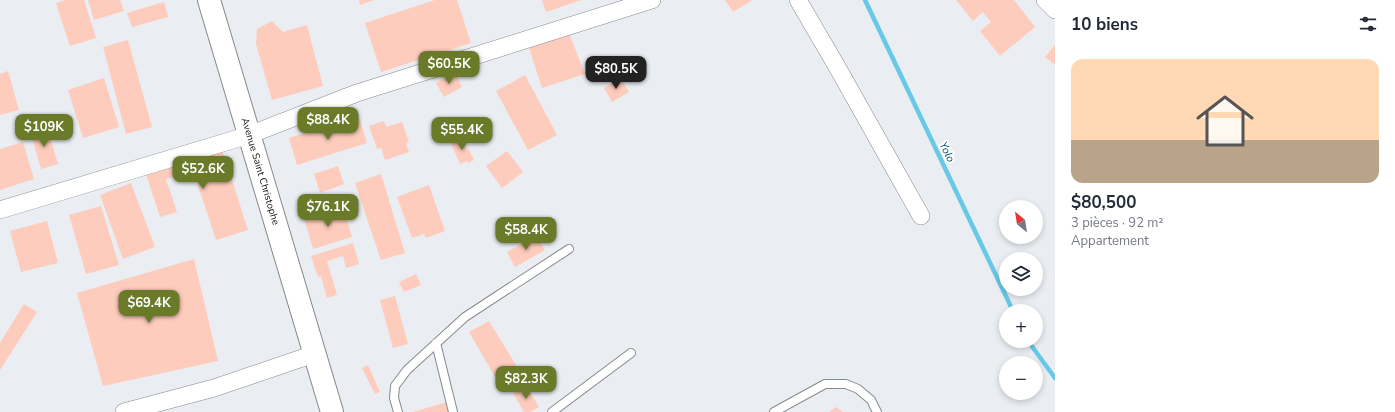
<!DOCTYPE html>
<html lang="fr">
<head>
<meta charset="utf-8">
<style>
	:root { --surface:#fff; --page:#f2f2f3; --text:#1f2937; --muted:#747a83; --line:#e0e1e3; --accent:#6a7a29 }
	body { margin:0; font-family:"Nunito Sans",sans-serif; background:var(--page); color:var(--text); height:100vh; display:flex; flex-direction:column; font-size:15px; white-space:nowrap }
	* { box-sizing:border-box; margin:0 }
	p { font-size:13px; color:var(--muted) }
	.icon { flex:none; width:22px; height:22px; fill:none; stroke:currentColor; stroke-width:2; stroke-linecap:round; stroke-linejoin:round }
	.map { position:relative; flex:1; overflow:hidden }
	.side { display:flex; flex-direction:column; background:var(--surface); width:340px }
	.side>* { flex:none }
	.needle { width:26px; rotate:330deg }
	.controls { position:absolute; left:999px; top:200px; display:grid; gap:8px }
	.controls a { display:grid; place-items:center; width:44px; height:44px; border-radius:50%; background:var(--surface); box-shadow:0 2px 6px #0003; font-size:20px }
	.price { position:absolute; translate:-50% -34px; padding:0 9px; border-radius:8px; background:var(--accent); color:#fff; font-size:13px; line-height:26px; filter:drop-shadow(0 1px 2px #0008) }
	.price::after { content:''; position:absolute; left:50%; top:24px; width:12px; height:9px; margin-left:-6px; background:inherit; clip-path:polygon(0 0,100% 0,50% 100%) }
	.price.selected { background:#222; color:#fff }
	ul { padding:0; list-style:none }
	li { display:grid; align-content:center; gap:8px; height:212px; padding:0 16px }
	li+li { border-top:1px solid var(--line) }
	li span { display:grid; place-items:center; height:124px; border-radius:12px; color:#555 }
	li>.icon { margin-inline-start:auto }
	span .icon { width:72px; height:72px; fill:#fffc; stroke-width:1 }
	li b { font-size:17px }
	h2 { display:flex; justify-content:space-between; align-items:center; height:48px; padding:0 16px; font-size:17px }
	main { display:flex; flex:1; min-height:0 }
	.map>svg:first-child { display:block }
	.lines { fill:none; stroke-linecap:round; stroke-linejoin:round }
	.stream { stroke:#67c8e8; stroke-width:4.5 }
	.building { fill:#feccbd }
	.lane-casing { stroke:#86898c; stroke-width:10 }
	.street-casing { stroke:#86898c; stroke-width:18 }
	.secondary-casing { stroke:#86898c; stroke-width:24 }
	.lane { stroke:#fff; stroke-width:8 }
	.street { stroke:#fff; stroke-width:17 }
	.secondary { stroke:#fff; stroke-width:22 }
	.labels { text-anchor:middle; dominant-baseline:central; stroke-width:4; stroke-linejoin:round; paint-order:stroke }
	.street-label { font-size:10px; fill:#0f1011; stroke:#fff }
	.water-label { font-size:11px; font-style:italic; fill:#01596f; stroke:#fff }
</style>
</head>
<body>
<main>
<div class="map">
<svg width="1055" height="412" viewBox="0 0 1055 412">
	<rect width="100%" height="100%" fill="#eaedf1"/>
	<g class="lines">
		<!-- stream -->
		<path class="stream" d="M865,0L1013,311
			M1028,341L1055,378"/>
	</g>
	<!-- building -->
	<path class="building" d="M65,0H84L96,38L70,46L56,3Z
		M88,0H120L124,11L94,20Z
		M359,0H374L360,5Z
		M435,0H457L471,43L381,72L365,23Z
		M542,0H581L546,12Z
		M725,0H752L733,12Z
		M956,0H1014L1035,27L1000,56L980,31L991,22L983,12L973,21Z
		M164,2L168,17L132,27L127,13Z
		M272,21L283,32L307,25L323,86L272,100L256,44L257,29Z
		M569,33L585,74L542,88L529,48Z
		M128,40L152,127L126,134L103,47Z
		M1055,45V65L1045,57Z
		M8,71L19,110L0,115V74Z
		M455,73L462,87L444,97L436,83Z
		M525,75L557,135L528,150L496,91Z
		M104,78L119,127L83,138L68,90Z
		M620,78L629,92L612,102L604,88Z
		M359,117L367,143L297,165L289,138Z
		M384,121L386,127L402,122L409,142L406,143L409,152L385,160L381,148L377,149L369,126Z
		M47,126L58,164L41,169L30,131Z
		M461,136L467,150L469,149L474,160L468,163L467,161L460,164L450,141Z
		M23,142L34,179L0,190V149Z
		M221,146L248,230L216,240L193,170L166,179L177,212L160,217L145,171Z
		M507,151L523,172L502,188L486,166Z
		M338,166L344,184L320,193L314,174Z
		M381,174L405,253L381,260L355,183Z
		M131,183L155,247L123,259L100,195Z
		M429,185L445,231L426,238L424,234L412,238L397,197Z
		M101,206L119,265L86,274L69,215Z
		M343,206L352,237L313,249L304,218Z
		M47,221L58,263L21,272L10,231Z
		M536,236L545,250L515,267L507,252Z
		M353,243L359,264L346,268L343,256L327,261L337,295L327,298L321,276L318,277L311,256Z
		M194,259L218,361L103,386L77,293Z
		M416,274L421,285L404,292L399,282Z
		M395,296L408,344L393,348L380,300Z
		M24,304L37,312L0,370V343Z
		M489,321L522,375L502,389L469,332Z
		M368,365L380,392L375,394L362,368Z
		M526,386L539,407L530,412H524L513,393Z
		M447,402L449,412H413Z
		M836,407L843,412H829Z"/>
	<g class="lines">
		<!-- lane casing -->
		<g class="lane-casing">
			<path id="lane" d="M436,343L453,412
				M398,412L394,398L395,386L407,370L465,317L569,249
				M552,412L631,353
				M774,412L825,384H846L858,389L871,400L877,412"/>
		</g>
		<!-- street casing -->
		<g class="street-casing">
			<path id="street" d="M798,0L836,65L921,216
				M1045,0L1055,10
				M0,210L249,135L357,93L652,0
				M124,412L214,388L314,354"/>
		</g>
		<!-- secondary casing -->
		<g class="secondary-casing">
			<g id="secondary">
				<path id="s1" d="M209,0L332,412"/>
			</g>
		</g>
		<!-- lane -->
		<use href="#lane" class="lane"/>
		<!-- street -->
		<use href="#street" class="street"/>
		<!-- secondary -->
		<use href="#secondary" class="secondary"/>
	</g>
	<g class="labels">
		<!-- street labels -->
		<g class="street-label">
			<text stroke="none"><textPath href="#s1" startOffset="179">Avenue Saint Christophe</textPath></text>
		</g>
		<!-- water labels -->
		<g class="water-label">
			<text transform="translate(947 152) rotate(64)">Yolo</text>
		</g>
	</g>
</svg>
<div class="controls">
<a><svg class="needle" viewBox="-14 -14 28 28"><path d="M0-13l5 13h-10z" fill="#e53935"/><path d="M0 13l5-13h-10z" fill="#747a83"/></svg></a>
<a><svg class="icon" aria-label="layers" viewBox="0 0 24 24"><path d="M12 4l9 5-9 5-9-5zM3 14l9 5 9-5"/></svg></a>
<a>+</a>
<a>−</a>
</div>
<b class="price" style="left:449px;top:85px">$60.5K</b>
<b class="price selected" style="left:616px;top:90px">$80.5K</b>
<b class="price" style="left:328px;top:141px">$88.4K</b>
<b class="price" style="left:44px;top:148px">$109K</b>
<b class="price" style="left:462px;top:151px">$55.4K</b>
<b class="price" style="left:203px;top:190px">$52.6K</b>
<b class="price" style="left:328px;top:228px">$76.1K</b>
<b class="price" style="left:526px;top:251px">$58.4K</b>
<b class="price" style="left:149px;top:324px">$69.4K</b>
<b class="price" style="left:526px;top:400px">$82.3K</b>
</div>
<section class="side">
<h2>10 biens<svg class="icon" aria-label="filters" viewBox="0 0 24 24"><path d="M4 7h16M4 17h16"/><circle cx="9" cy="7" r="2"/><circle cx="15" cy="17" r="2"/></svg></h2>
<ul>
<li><span style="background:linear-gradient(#ffd9b3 65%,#b9a48a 0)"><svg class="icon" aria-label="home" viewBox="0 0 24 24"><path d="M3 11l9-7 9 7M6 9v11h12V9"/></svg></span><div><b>$80,500</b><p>3 pièces · 92 m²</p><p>Appartement</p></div></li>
</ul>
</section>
</main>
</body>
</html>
